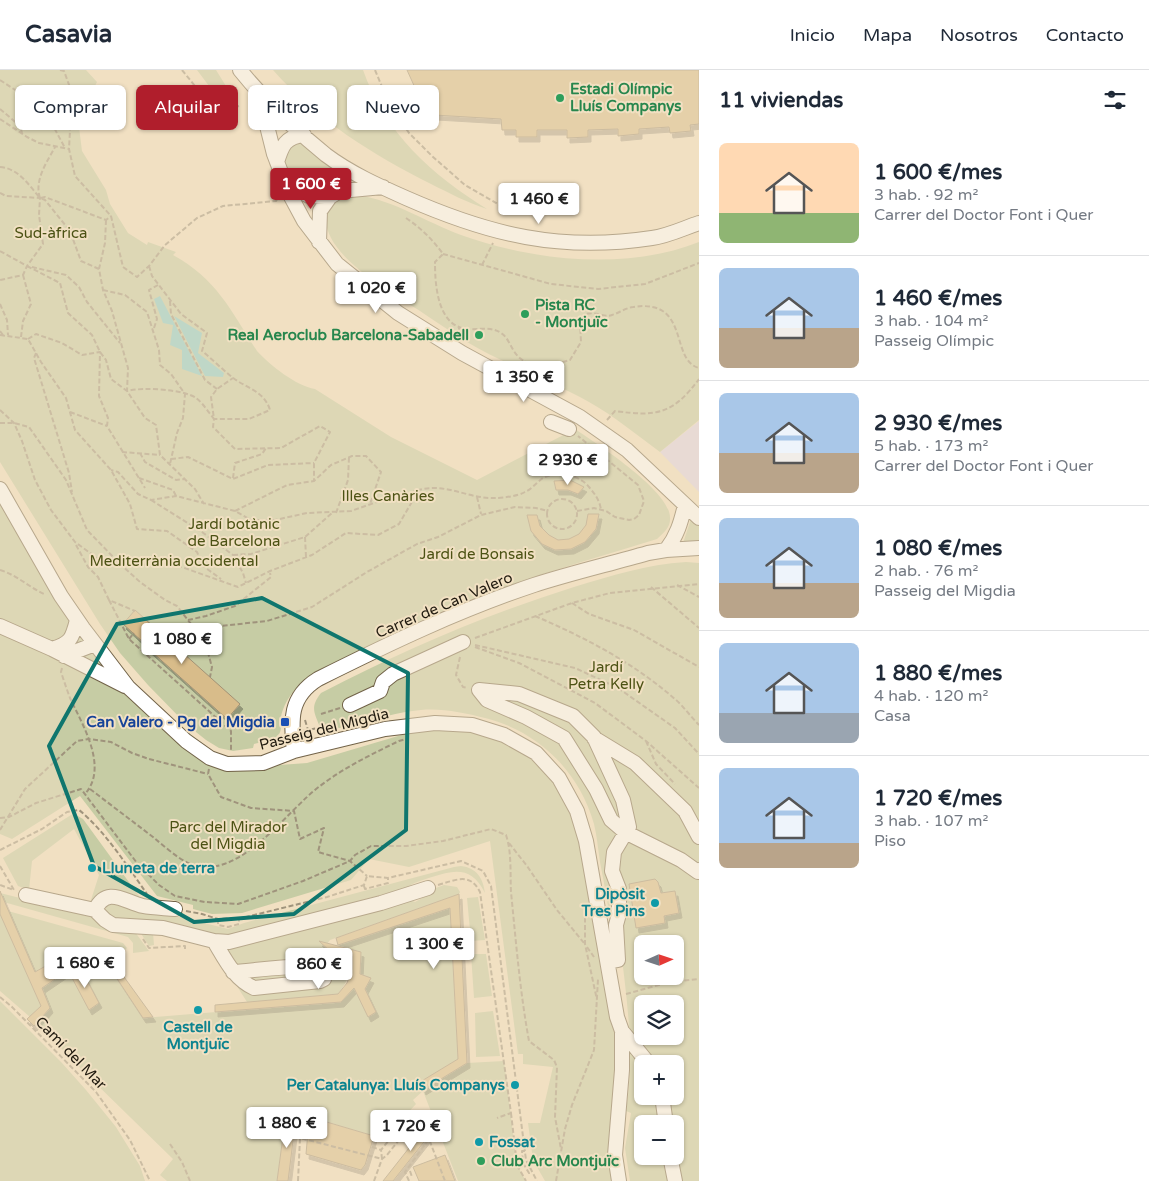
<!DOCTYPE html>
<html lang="es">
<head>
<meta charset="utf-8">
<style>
	:root { --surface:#fff; --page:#f6f6f7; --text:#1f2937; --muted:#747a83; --line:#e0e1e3; --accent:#b01e2c }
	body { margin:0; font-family:"Varela Round",sans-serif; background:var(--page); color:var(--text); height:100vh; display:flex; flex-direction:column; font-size:19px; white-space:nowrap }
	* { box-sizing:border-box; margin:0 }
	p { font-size:16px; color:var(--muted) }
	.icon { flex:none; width:28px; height:28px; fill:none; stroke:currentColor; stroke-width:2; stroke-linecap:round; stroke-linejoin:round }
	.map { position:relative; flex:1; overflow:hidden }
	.details { display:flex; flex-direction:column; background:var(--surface); width:450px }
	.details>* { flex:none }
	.banner { position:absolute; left:15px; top:15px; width:475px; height:45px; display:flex; gap:10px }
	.needle { width:32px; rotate:87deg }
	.buttons { position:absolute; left:634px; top:865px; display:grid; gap:10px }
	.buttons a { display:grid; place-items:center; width:50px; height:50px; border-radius:8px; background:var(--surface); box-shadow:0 1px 4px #0004; font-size:25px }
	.price { position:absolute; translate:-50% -42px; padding:0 11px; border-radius:5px; background:#fff; color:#222; font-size:16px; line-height:32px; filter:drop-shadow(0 1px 2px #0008) }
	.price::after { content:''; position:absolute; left:50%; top:30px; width:15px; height:11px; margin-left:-8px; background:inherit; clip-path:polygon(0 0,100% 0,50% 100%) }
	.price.current { background:var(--accent); color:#fff }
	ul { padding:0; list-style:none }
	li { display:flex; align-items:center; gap:15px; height:125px; padding:0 20px }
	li+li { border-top:1px solid var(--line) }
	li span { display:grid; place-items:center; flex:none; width:140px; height:100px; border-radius:8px; color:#555 }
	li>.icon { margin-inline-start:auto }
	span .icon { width:60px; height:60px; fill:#fffc; stroke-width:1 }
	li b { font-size:21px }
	h2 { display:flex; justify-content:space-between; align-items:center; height:60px; padding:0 20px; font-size:21px }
	.chip { padding:0 18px; border-radius:8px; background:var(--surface); box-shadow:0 1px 4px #0004; font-size:18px; line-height:45px }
	.chip.current { background:var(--accent); color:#fff }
	header { display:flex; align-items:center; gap:30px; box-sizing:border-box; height:70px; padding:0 25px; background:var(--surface); border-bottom:1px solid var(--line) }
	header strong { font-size:24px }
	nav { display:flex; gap:28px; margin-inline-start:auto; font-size:18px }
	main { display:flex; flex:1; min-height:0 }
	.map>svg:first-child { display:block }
	.industrial { fill:#ded3e8 }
	.green { fill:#c6cca4; fill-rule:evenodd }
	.water { fill:#84cdcd }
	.building { fill:#d8bc8a; stroke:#a19175; filter:url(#shadow) }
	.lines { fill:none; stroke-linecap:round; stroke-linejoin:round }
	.minor-casing { stroke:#726349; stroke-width:16 }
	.path { stroke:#9f937c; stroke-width:2; stroke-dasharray:5 2.5; stroke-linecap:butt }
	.minor { stroke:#fff; stroke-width:14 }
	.marked { fill:none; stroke:#0f766e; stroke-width:4; stroke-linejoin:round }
	.leisure-dot { fill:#2e9e5b; stroke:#f1e0c2; stroke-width:2 }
	.transit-dot { fill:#1a4fb4; stroke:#f1e0c2; stroke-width:2 }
	.culture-dot { fill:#0f9aa8; stroke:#f1e0c2; stroke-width:2 }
	.labels { text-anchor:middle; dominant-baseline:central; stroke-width:4; stroke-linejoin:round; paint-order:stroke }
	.leisure-label { font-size:15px; font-weight:bold; fill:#27864d; stroke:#f1e0c2; text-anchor:start }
	.park-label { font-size:15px; fill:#4c5214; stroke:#f1e0c2 }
	.street-label { font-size:15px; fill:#201a0f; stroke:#f1e0c2 }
	.transit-label { font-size:15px; font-weight:bold; fill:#164399; stroke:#f1e0c2; text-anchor:end }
	.culture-label { font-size:15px; font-weight:bold; fill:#0d838f; stroke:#f1e0c2; text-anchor:start }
</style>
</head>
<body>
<header>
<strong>Casavia</strong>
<nav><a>Inicio</a><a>Mapa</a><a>Nosotros</a><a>Contacto</a></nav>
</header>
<main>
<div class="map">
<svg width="699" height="1111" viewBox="0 0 699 1111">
	<defs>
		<filter id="shadow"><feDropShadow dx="3" dy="5" stdDeviation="0" flood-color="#0004"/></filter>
	</defs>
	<rect width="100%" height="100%" fill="#f1e0c2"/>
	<!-- industrial -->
	<path class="industrial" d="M699,351V422L660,382Z"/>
	<!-- green -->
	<path class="green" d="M0,0H86L97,12L78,49L82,81L106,120L110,134L128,163L147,175L148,172L176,182L173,185C217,209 231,241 257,281C270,295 296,316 315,319L391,367L477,410L575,359C597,374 669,420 670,447C671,457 664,462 657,469C589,490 521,509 455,536C406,557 358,580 312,606C297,614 284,631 281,647C280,653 283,660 278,665C273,672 261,672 254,674L253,678L233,681L219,678L206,670L186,654L148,615L120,583L100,554L0,392Z
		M197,0H216L231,24L221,32Z
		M273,0H363C385,63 432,105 487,139C468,133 449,123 431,114C373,85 317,50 273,0Z
		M299,71L341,102C336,128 313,125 297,111C294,108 288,104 286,100C283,93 285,83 290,78C292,75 296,73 299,71Z
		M358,125C395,131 426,152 461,165C534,191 626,201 699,172V350L660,382C637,365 614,346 589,332C549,310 506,295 467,272C451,262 435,251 420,241C392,223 325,186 326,149C327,129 342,128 358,125Z
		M0,419L128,617L215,683L266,696L307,693L425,658L470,660L493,667L535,690L552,707L573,741L603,893L614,962L618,992L614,1111H545L533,1090L528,1053H540L553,997L523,994V984H518L490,771L409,797L369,789L351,810L242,843L212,844L193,839V835L157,826L80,726L12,769L0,764Z
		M691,449H693L699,455V474L683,473Z
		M686,492L699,493V1111H630L625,1078L631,1043L626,1041C635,985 627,929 620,873L613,867C609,842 605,817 600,792C598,779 597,766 594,754C579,701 538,661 485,648C465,643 442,638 421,640C410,641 398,643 387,646C366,651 342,662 320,657C314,642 310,637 321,623C404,580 485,545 574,517C611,506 647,494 686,492ZM642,874H675V906H642ZM642,934H675V966H642ZM642,994H675V1026H642ZM642,1054H675V1086H642Z
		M71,745H76L83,749L142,830L90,833L99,805L74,759L32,791L29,820L18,816L3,788Z
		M461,796C477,798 483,808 485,823C472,797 456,799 432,807C423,810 414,812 406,818L229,866L218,865L165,852L112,848C107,844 105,842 106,835L110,832H121L228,859L244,853L454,797Z
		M444,815L457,817L460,822L459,824L330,870L327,874V879L331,883L352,886C352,901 348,911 338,924L247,932L235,913L241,917L330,903L236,895L222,877L409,829L415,832L424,827L425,822Z
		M0,823L93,846L135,862L149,881L133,883V873L128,867L0,831Z
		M478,827L485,870L471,871L467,828Z
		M450,838L458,989L420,1012L423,1020L467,993L504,991L517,1095L526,1111H458L423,1021L413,1030L416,1034L393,1059L387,1054L374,1066L321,1050L319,1053L286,1044L277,1111H167L160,1105L173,1089L87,1005L37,953L50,938L8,841L123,873L127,878L108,896L143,948L341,932C356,916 360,904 361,882L336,875Z
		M0,844L41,936L30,947L0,921Z
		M140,862L153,863L154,875L149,876Z
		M471,884H486L492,926L474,928Z
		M318,898L322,905L252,913L245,905Z
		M0,931L62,993L86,1020L116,1057L140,1096L145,1111H0Z
		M493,941L500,986L476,987L475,943Z"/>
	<!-- water -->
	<path class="water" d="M160,226L202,306L182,299V280L170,275L173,255L163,253L154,229Z
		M174,246L202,263L198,283L224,303L223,307L205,306Z"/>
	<!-- building -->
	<path class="building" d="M407,0H699V54L690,55L691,61L670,63L669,57L639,59V64L618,66V59L588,60V67L567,68V60H537V67H516V60H502L501,49L434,45L427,37L420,42L409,25L416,20Z
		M570,410L584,417L578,424L568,420H556L554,411Z
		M588,444H599L596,459L585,472L571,479L555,480L542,474L531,461L527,445H537L540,456L549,465L558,470L569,469L579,464L586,455Z
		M135,540L240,634L227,649L143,574L144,573L123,554Z
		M655,809L658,812L661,823L675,821L679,843L664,846L665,853L636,858L629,814Z
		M0,821L35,902L58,889L67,901L42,918L50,938L34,956L27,949L41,936L0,844Z
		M459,824L467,993L423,1020L420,1012L458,989L450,838L338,875L336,868Z
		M319,871L361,882L360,904L371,908L365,919L376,942L368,947L354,918L341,932L215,942V935L338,924L347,913L352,899V886L332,883Z
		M81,899L99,933L89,940L71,906Z
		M119,900L153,947L143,948L114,904Z
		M286,1044L296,1047L288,1111H277Z
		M309,1050L319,1053L320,1050L374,1066L365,1095L361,1100L306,1084Z
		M431,1050L435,1058L393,1111H383Z
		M445,1085L455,1111H419L413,1097Z"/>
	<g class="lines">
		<!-- minor casing -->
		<g class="minor-casing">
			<path id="minor" d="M240,0C265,31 295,60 326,85C350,103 379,116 406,128C490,165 560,182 652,168C668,166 684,158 699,153
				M259,24L274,84L289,123L304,151L337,194L398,243L462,283L580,347L627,380L699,448
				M277,92C282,76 285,67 304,65
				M285,113L309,126L330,127L340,121L383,117
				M319,172L320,141L330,127
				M551,352L569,359
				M0,419L61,526L83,558L128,617L186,671L210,688L227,694L263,693L294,681L385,659L435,653L472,655L504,665L536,683L559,708L577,741L586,771L617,947L622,961L649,994
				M666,480C677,466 681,452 685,435
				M0,556L52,579L125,616
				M52,579C71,573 72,569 77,550
				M64,586L95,574
				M350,635L380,621L383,612L393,604L463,572
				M594,668L635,693L685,741L699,767
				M294,681C291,650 289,627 318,609C388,574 459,540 534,515C571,503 610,494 648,483L666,480L699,478
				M26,825L95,840
				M175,839C165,838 153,838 143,836C125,832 107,815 95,840L105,850L113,855L163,858L214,871L229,872L381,833L428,818
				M214,871C225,889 234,909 254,918L320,911L324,909L325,899C313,892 252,901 233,902
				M608,892L618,890L616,855L619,844V819L612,801L614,782L629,757L623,730L594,667L573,646L519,624L479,620L487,630L526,647L564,668L596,719L611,750L625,762L681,790L698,802L699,800
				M662,1026L666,1054
				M670,1086L675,1111
				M619,1111L615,1085L622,1000V961"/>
		</g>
		<!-- path -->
		<path class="path" d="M60,0L64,1L72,23L69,79L75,106L111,146L123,197L137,207L149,196L165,175L197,148L223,136L276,131L278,129
			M182,0L217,43L239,36
			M375,0L388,31L409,63L432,86L465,115L505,138
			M0,10L44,39L65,78
			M0,39L20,56L22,63
			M0,49L27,67L39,73L69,79
			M0,97C18,98 29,115 40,128C34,110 47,92 55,77
			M0,123L6,126L40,128L39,145L43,174L27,196L23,205L0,210
			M406,148C421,158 433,170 443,184L435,192C435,214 437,256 467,259C478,260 491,256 501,263C508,267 511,278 516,284C528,300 554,295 570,290L581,272L580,252L586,244C597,241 604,248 612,245C619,243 625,238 633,237C691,228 669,290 699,298
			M106,150L105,173L99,199L103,220L112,241L128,298L127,321C142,317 183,319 196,328C203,333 209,343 214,349L211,327L217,319L233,308
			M0,181L27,196
			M443,184L551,214L598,219L645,214L699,193
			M482,195L493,173
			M27,196L60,213L68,243L92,265L100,282L106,290L111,309L127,321L145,348L156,355L160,385L195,419L204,434
			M149,196L152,206L181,244L207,263L202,281C212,289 222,299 232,307C245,318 264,320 270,340L249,349H214L213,357L235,379L281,378L320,356L330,362L314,393V411
			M32,197L66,205L79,217L87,232L120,273
			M99,199L81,191L70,161L45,130L40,128L45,127L106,150L111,146
			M103,220L125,225L147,242L159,280L160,295L171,304L185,324L183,348L177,363L170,394
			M170,231L171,244L205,310L217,319
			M0,234L7,250L8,265
			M154,258L157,249L149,220L158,215
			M0,261L3,265
			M0,265L28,269L41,292L66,328L75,360L111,400L130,434L137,459L167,461L197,482L203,496L221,509
			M21,267L23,251L31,234L23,205
			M459,267V257
			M28,269L36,264L62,273L82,285L100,282L99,326L108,348L107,356L145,418
			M36,283L34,288L69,403L72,422
			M0,340L14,353L22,371L35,410L51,440L75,472L97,488L111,492L137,496L153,493L176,495L238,517L270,501L312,485L346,463L378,465L399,454L413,430L409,423L394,426L351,441L307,443L275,450H251L235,441L176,426L151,430L138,424L118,402L111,400
			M70,342L107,356
			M607,350L615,341C657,347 673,344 699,309
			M0,353H14L29,357L66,410L87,460L119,493L140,512L165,530L177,536L205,572L212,597L210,607
			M122,382L160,385
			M140,383L145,392L176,410L185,409
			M171,389L188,387L233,409L268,395L314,393
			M139,408L173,420L176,426
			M233,408L235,393L262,384L266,378
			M410,423C442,409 465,429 495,428C503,428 518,426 525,422C532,419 537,412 543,408C557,401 579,404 589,417C595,424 600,431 601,440
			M477,427L481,444
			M547 444a15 15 0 1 1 30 0a15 15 0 1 1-30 0Z
			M151,430L202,462L233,485L243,503L246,513
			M235,441L287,415L314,411L331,395L352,386H366L381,402L370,434
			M577,441L594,438L606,441L615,447L629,450L634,449L639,445L644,431L638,415L578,366
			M336,443L348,410L349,387
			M305,467L306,487
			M76,475L88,497L98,507L109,530L135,541
			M233,485L251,484L305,467L332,443
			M0,500C17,505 30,518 46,525
			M677,515L699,527
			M651,517L699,558
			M109,530L129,569L231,661V682
			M572,533L589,544L634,560L699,597
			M535,546C586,568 634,593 676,630C684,637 691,647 699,655
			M188,550L206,546L235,536L271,507L270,503
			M193,556L202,558L267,551L312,537L367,502L417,474L438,467L481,445L515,437L536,438L548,441
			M475,568L572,533L610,523L699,514
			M129,569L134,563
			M475,575L575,598L618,618L675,658L699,684
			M475,577L519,593L595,633L646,671L699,718
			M460,587L456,605L463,617L468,618
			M62,598L61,602C64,611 67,620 70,628C82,654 109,697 85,724
			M321,644L340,638
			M305,650L308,660
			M303,661L318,658
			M646,671L656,694L675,714
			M209,699L208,704L221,727L251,738L294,741L300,769L324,758L318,782L350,791L367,806
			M90,719C111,735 132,751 153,767C164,776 177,788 190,794C239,813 287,740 320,716C345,697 372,684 399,671L406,669
			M0,748L9,747L36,733L81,719L137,793L159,815L175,826L205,832L238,834L303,811L350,791L355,785L371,776H406L443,771L491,759L506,765C512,783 510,804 511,822C516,872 520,922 529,971L554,990L557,997L555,1047L561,1079
			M0,760L25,719L77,671L89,669L111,672L132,683L149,689L208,704
			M509,773L527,796L557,840L584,873
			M0,780L42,759L67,742L79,740C105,761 128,797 147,824
			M0,796L14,820L0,815
			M438,815C456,810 470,802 480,822L511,1043L497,1048
			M364,816L365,819L388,813V808
			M585,840V874L597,930
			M186,841L202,844L218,849L242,848L327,827L364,815L367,806L388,808L461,791L483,801L491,816L526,1090L537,1111
			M218,849V855L228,857L239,854V849
			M143,869L149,878L185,876V879
			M587,877L594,887
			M626,924L670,912L699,909
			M0,927L11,936L96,1022L130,1070L150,1111
			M511,1043L517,1095L526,1111
			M429,1069L431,1053
			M170,1074L182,1092L190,1111
			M372,1077L381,1080L390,1069
			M525,1081H522L523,1093L529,1103L531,1102
			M410,1101L412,1107
			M298,1111L300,1068L382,1089L381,1080
			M374,1111L382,1089L387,1085L415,1050
			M409,1111L405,1102L429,1069L445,1111
			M556,1111L565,1059L572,1035L594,980L598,909"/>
		<!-- minor -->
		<use href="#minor" class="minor"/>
	</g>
	<!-- marked area -->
	<path d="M0 0H699V1111H0ZM262,528L408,603L406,760L294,844L194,852L94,796L49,676L117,554Z" fill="#f1e0c2" fill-opacity=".55" fill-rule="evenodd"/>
	<path class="marked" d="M262,528L408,603L406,760L294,844L194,852L94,796L49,676L117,554Z"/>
	<!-- markers -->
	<g class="leisure-dot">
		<circle cx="560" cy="28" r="5"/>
		<circle cx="525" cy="244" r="5"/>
		<circle cx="479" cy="265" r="5"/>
		<circle cx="481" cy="1091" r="5"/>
	</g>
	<rect class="transit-dot" x="280" y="647" width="10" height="10" rx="2.5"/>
	<g class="culture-dot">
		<circle cx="92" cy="798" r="5"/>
		<circle cx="655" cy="833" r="5"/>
		<circle cx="198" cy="940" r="5"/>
		<circle cx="515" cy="1015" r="5"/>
		<circle cx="479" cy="1072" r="5"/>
	</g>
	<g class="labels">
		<!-- leisure labels -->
		<g class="leisure-label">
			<text x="570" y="19">Estadi Olímpic<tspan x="570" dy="17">Lluís Companys</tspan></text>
			<text x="535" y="235">Pista RC<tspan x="535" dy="17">- Montjuïc</tspan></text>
			<text x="469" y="265" text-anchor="end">Real Aeroclub Barcelona-Sabadell</text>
			<text x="491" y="1091">Club Arc Montjuïc</text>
		</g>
		<!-- park labels -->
		<g class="park-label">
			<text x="51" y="163">Sud-àfrica</text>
			<text x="388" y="426">Illes Canàries</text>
			<text x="234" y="454">Jardí botànic<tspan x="234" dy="17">de Barcelona</tspan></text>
			<text x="477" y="484">Jardí de Bonsais</text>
			<text x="174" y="491">Mediterrània occidental</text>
			<text x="606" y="597">Jardí<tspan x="606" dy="17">Petra Kelly</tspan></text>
			<text x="228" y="757">Parc del Mirador<tspan x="228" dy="17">del Migdia</tspan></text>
		</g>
		<!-- street labels -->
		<g class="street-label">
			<text transform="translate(444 535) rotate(-23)">Carrer de Can Valero</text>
			<text transform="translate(324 659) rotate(-14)">Passeig del Migdia</text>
			<text transform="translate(71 983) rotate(46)">Camí del Mar</text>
		</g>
		<!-- transit labels -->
		<g class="transit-label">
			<text x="275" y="652">Can Valero - Pg del Migdia</text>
		</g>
		<!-- culture labels -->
		<g class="culture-label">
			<text x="102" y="798">Lluneta de terra</text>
			<text x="645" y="824" text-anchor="end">Dipòsit<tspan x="645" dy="17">Tres Pins</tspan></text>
			<text x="198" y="957" text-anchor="middle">Castell de<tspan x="198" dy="17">Montjuïc</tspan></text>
			<text x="505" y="1015" text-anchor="end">Per Catalunya: Lluís Companys</text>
			<text x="489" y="1072">Fossat</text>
		</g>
	</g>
</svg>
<div class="buttons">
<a><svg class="needle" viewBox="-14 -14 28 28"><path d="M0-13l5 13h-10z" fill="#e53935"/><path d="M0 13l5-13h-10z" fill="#747a83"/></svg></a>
<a><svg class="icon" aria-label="layers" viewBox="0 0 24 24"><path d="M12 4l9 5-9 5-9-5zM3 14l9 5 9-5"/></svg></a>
<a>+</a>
<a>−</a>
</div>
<b class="price current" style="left:311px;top:140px">1 600 €</b>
<b class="price" style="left:539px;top:155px">1 460 €</b>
<b class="price" style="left:376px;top:244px">1 020 €</b>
<b class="price" style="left:524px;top:333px">1 350 €</b>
<b class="price" style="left:568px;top:416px">2 930 €</b>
<b class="price" style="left:182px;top:595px">1 080 €</b>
<b class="price" style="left:434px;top:900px">1 300 €</b>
<b class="price" style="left:85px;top:919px">1 680 €</b>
<b class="price" style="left:319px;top:920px">860 €</b>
<b class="price" style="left:287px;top:1079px">1 880 €</b>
<b class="price" style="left:411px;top:1082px">1 720 €</b>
<div class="banner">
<a class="chip">Comprar</a>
<a class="chip current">Alquilar</a>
<a class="chip">Filtros</a>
<a class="chip">Nuevo</a>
</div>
</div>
<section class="details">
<h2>11 viviendas<svg class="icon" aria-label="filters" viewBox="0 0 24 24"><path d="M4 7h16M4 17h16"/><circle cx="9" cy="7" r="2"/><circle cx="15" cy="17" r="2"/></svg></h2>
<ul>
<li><span style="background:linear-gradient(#ffd9b3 70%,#8fb573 0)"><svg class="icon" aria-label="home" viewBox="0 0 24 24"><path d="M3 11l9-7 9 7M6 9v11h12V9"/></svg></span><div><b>1 600 €/mes</b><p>3 hab. · 92 m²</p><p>Carrer del Doctor Font i Quer</p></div></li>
<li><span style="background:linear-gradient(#a9c7e8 60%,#b9a48a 0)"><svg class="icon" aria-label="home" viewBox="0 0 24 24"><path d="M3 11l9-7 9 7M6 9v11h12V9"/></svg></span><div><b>1 460 €/mes</b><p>3 hab. · 104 m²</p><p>Passeig Olímpic</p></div></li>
<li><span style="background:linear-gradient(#a9c7e8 60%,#b9a48a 0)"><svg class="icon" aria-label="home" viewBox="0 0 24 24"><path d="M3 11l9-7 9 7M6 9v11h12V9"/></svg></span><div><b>2 930 €/mes</b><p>5 hab. · 173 m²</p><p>Carrer del Doctor Font i Quer</p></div></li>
<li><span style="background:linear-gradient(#a9c7e8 65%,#b9a48a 0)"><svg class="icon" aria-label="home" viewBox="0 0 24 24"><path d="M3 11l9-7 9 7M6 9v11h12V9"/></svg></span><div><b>1 080 €/mes</b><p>2 hab. · 76 m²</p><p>Passeig del Migdia</p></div></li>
<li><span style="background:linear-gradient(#a9c7e8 70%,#9aa5b1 0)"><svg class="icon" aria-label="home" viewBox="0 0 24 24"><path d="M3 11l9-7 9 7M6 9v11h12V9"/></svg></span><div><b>1 880 €/mes</b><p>4 hab. · 120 m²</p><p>Casa</p></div></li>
<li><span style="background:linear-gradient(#a9c7e8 75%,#b9a48a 0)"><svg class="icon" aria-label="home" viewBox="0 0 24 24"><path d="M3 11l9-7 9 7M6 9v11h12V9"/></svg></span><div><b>1 720 €/mes</b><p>3 hab. · 107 m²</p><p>Piso</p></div></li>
</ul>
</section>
</main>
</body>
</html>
